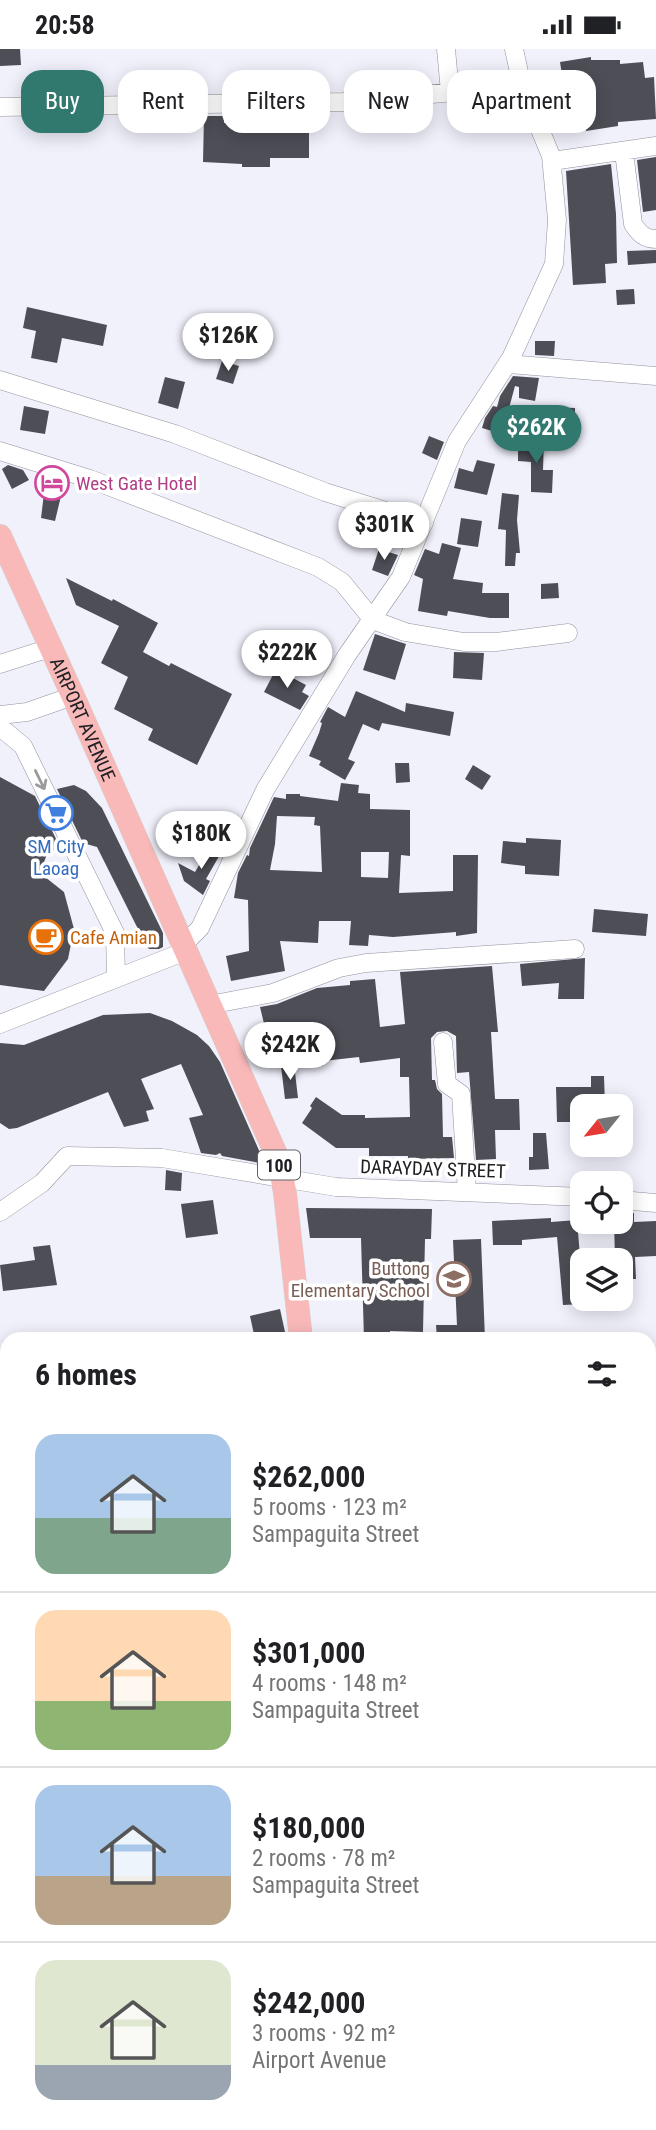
<!DOCTYPE html>
<html lang="en">
<head>
<meta charset="utf-8">
<style>
	:root { --surface:#fff; --page:#f2f2f2; --text:#202124; --muted:#757577; --line:#e0e0e0; --accent:#31786f }
	body { margin:0; font-family:"Roboto Condensed",sans-serif; background:var(--page); color:var(--text); height:100vh; display:flex; flex-direction:column; font-size:26px; white-space:nowrap }
	* { box-sizing:border-box; margin:0 }
	p { font-size:23px; color:var(--muted) }
	.icon { flex:none; width:38px; height:38px; fill:none; stroke:currentColor; stroke-width:2; stroke-linecap:round; stroke-linejoin:round }
	.map { position:relative; flex:1; overflow:hidden }
	.sheet { position:absolute; left:0px; top:1283px; width:656px; height:800px; display:flex; flex-direction:column; background:var(--surface); border-radius:21px 21px 0 0; box-shadow:0 4px 18px #0003 }
	.sheet>* { flex:none }
	.hud { position:absolute; left:21px; top:21px; width:614px; height:63px; display:flex; gap:14px }
	.needle { width:46px; rotate:240deg }
	.fabs { position:absolute; left:570px; top:1045px; display:grid; gap:14px }
	.fabs a { display:grid; place-items:center; width:63px; height:63px; border-radius:14px; background:var(--surface); box-shadow:0 4px 18px #0003; font-size:35px }
	.price { position:absolute; translate:-50% -60px; padding:0 16px; border-radius:24px; background:#fff; color:#222; font-size:23px; line-height:46px; filter:drop-shadow(0 2px 4px #0008) }
	.price::after { content:''; position:absolute; left:50%; top:42px; width:21px; height:16px; margin-left:-10px; background:inherit; clip-path:polygon(0 0,100% 0,50% 100%) }
	.price.current { background:var(--accent); color:#fff }
	ul { padding:0; list-style:none }
	li { display:flex; align-items:center; gap:21px; height:175px; padding:0 35px }
	li+li { border-top:2px solid var(--line) }
	li span { display:grid; place-items:center; flex:none; width:196px; height:140px; border-radius:21px; color:#555 }
	li>.icon { margin-inline-start:auto }
	span .icon { width:84px; height:84px; fill:#fffc; stroke-width:1 }
	li b { font-size:30px }
	h2 { display:flex; justify-content:space-between; align-items:center; height:84px; padding:0 35px; font-size:30px }
	.chip { padding:0 24px; border-radius:21px; background:var(--surface); box-shadow:0 4px 18px #0003; font-size:24px; line-height:63px }
	.chip.current { background:var(--accent); color:#fff }
	.status { display:flex; justify-content:space-between; align-items:center; height:49px; padding:0 35px; background:var(--surface); direction:ltr }
	.status svg { height:19px; fill:currentColor }
	.map>svg:first-child { display:block }
	.building { fill:#4e4e57; fill-rule:evenodd }
	.lines { fill:none; stroke-linecap:round; stroke-linejoin:round }
	.minor-casing { stroke:#92929c; stroke-width:19 }
	.major-casing { stroke:#d2d2d3; stroke-width:24 }
	.minor { stroke:#fff; stroke-width:18 }
	.major { stroke:#f9b9b9; stroke-width:23 }
	.oneway { stroke:#9b9b9c }
	.labels { text-anchor:middle; dominant-baseline:central; stroke-width:7; stroke-linejoin:round; paint-order:stroke }
	.shield { fill:#fff; stroke:#636366; stroke-width:2 }
	.shield-label { font-size:18px; font-weight:bold; fill:#202024 }
	.hotel-label { font-size:19px; fill:#b23c85; stroke:#fff; text-anchor:start }
	.street-label { font-size:19px; fill:#202024; stroke:#fff }
	.shop-label { font-size:19px; fill:#366cbe; stroke:#fff }
	.food-label { font-size:19px; fill:#c56008; stroke:#fff; text-anchor:start }
	.education-label { font-size:19px; fill:#785e54; stroke:#fff; text-anchor:end }
</style>
</head>
<body>
<div class="status"><b>20:58</b><svg viewBox="0 0 49 12"><path d="M0 12V9h3v3zM5 12V6h3v6zM10 12V3h3v9zM15 12V0h3v12zM26 1h20v11H26zM47 4h2v5h-2z"/></svg></div>
<div class="map">
<svg width="656" height="2081" viewBox="0 0 656 2081">
	<rect width="100%" height="100%" fill="#f1f1fc"/>
	<!-- building -->
	<path class="building" d="M0,0H20L21,16L0,17Z
		M591,8V11H620V15L643,13L645,29L654,28L656,70L618,73V77L586,82L581,53H584L581,23L562,26L560,13Z
		M204,67H224V74H263V68H281V74L309,73V109H270V118H242V115L203,113Z
		M656,108V161L643,163L637,111Z
		M611,115L616,165L617,214L605,215L606,234L573,236L566,122Z
		M656,201V214L628,216L627,202Z
		M634,240L635,255L617,256L616,241Z
		M27,258L107,276L103,297L62,289L57,314L31,309L36,282L23,279Z
		M535,292H555L554,307L535,306Z
		M222,312L239,317L233,335L216,330Z
		M513,327L539,329L535,352L519,349V338L515,337L502,385L482,379L485,369L493,357L497,358L500,347Z
		M165,328L185,333L178,360L158,354Z
		M24,357L49,362L45,385L20,381Z
		M546,358L575,359L574,390L545,389Z
		M429,387L444,393L437,411L422,404Z
		M518,391H544L543,421H553L552,444L531,443V413L518,412Z
		M477,411L495,415L487,446L454,439L459,419L473,423Z
		M8,416L23,421L29,431L12,440L2,420Z
		M46,428L59,432L58,446L61,447L55,472L41,469Z
		M502,444L519,446L517,471L520,504H516L515,517H505L506,481L498,480Z
		M461,469L482,472L478,498L457,495Z
		M442,494L461,499L453,530L483,534L482,544H509V569H490L448,562L447,567L418,562L423,530L414,526L425,500L439,505Z
		M379,500L398,506L388,527L372,521Z
		M66,529L112,552L113,550L158,574L143,603L169,617L171,614L232,645L197,716L148,691L153,680L114,660L128,628L101,614L119,577L76,556Z
		M558,534L559,549L541,550V535Z
		M375,585L406,595L395,631L363,621Z
		M454,603L484,604L482,631L453,629Z
		M276,620L306,636L302,643L309,647L300,661L264,643Z
		M356,642L405,663L406,654L454,663L450,687L382,674L379,682L363,675L348,710L355,713L345,731L319,716L321,712L309,707L319,684L322,674L320,673L328,658L345,668Z
		M395,714H409L410,733L396,734Z
		M473,716L491,727L482,741L465,730Z
		M0,728L35,747L60,798L47,805L40,824L64,843L74,880L68,910L44,942L0,936Z
		M341,734L359,736L358,744L370,745V760L410,761V807L401,806L399,844L453,842V806H478L477,884L456,887V883L393,888L369,886L368,897L349,896L351,872H319L318,894L280,892L285,922L231,932L226,907L249,902L248,851L234,849L238,824L247,806L249,807L250,799L274,748L286,750V745H300V747L338,752ZM277,767L315,768L314,776L320,777L322,823L270,821L275,795ZM361,803H389L388,829L361,828Z
		M74,736L86,742L102,759L163,884V898L159,900H149L146,896L97,798L83,794L57,740Z
		M526,789L561,791L559,827L525,825V817L501,814L503,792L526,794Z
		M211,796L222,802L206,830L210,832L203,846L184,832L178,814L195,823Z
		M594,860L648,865L646,887L592,883Z
		M585,909L584,950H558L559,934L522,937L520,915Z
		M492,917L498,983H491L495,1050H519L520,1081H495L496,1110L476,1111L469,1023L457,1024L456,987L447,982L437,983L431,989L432,1031H435L437,1040L442,1045L443,1088H452L454,1109L408,1110V1107H369V1099H336L302,1074L312,1059L310,1057L316,1048L342,1066H365V1069L410,1068L409,1028H400V1009L360,1014L359,1008L323,1012V1017H301L299,976L267,987L260,958L277,955L317,939L350,936V932L375,930L380,978L405,975L400,923Z
		M150,964L172,972L197,986L209,997L220,1013L265,1115L222,1107L220,1104L216,1106L201,1104L189,1069L203,1066L181,1015L141,1030L154,1060L146,1062L149,1072L124,1078L108,1043L17,1079L9,1080L0,1074V994L24,996L103,966Z
		M294,1015L298,1049L285,1050L281,1017Z
		M591,1027H604L605,1057H583V1073H557L556,1038H591Z
		M533,1084H546L549,1120L529,1121V1108H533Z
		M166,1121L182,1124L181,1142L165,1141Z
		M213,1151L218,1185L186,1189L181,1155Z
		M306,1159L432,1160L431,1190H425L423,1283L390,1282V1290H364L361,1189H310Z
		M621,1162L634,1164V1173L656,1172V1207L635,1208L636,1230H621V1211H615L614,1172H621Z
		M551,1169V1173L577,1171L584,1255L563,1256L557,1188L522,1191V1196H493L492,1172Z
		M481,1190L485,1290H437L436,1276H457L453,1191Z
		M50,1196L57,1236L3,1242L0,1216L35,1211L33,1198Z
		M280,1260L285,1283L278,1284L279,1290H255L250,1267Z"/>
	<g class="lines">
		<!-- minor casing -->
		<g class="minor-casing">
			<path id="minor" d="M446,0L450,43
				M0,58L343,53L522,37
				M624,103L633,175C639,184 644,190 656,190
				M552,112L656,97
				M507,315L656,327
				M0,331L175,385L325,443L424,474
				M0,402L90,430L318,518L342,533L373,571L405,583L464,593H496L568,584
				M0,615L50,599
				M0,666L27,663L73,647
				M0,678L23,697L115,884L116,929
				M183,896L200,879L265,741L347,606L401,528L457,392L511,309L554,215L557,171L551,107L522,37L514,0
				M209,956L273,944L339,919L366,914L575,900
				M0,975L186,902
				M443,993L447,1035L461,1045L467,1143
				M621,1151L656,1154
				M0,1163L42,1134L67,1107L162,1109L336,1138L583,1148
				M649,1523H656
				M0,1760H7
				M0,1876H7
				M0,1941L7,1943
				M370,2076V2081
				M217,2081V2076"/>
		</g>
		<!-- major casing -->
		<g class="major-casing">
			<g id="major">
				<path id="s1" d="M0,487L73,647L279,1112L285,1144L301,1290"/>
				<path d="M543,2076L547,2081"/>
			</g>
		</g>
		<!-- minor -->
		<use href="#minor" class="minor"/>
		<!-- major -->
		<use href="#major" class="major"/>
	</g>
	<!-- one-way arrows -->
	<defs><path id="oneway-shaft" d="M-6 0H5M1.5-3L5.5 0L1.5 3" fill="none" stroke-width="1.6" stroke-linecap="round" stroke-linejoin="round" transform="scale(1.75)"/></defs>
	<use class="oneway" href="#oneway-shaft" transform="translate(40 731) rotate(64)"/>
	<!-- icons -->
	<defs>
		<g id="hotel-ring" transform="scale(1.75)"><circle r="9.5" fill="#fff" stroke="#d1479c" stroke-width="1.5"/><path d="M-6-4.5h1.5V1H6V5H4.5V3h-9V5H-6ZM-4 0a1.8 1.8 0 1 1 3.6 0ZM.5 0V-2.5h3Q6-2.5 6 0Z" fill="#d1479c"/></g>
		<g id="supermarket-ring" transform="scale(1.75)"><circle r="9.5" fill="#fff" stroke="#3f7fe0" stroke-width="1.5"/><path d="M-6-5.5h2.5l.6 2H6L4.5 2H-2.5L-4.4-4H-6ZM-1.5 3.2a1.3 1.3 0 1 0 .1 0ZM3 3.2a1.3 1.3 0 1 0 .1 0Z" fill="#3f7fe0"/></g>
		<g id="cafe-ring" transform="scale(1.75)"><circle r="9.5" fill="#fff" stroke="#e8710a" stroke-width="1.5"/><path d="M-5.5-4.5H6V0H3Q3 3.5 0 3.5H-2.5Q-5.5 3.5-5.5 0ZM3-3.2v2h1.7v-2ZM-6 4.5H4V6H-6Z" fill="#e8710a"/></g>
		<g id="school-ring" transform="scale(1.75)"><circle r="9.5" fill="#fff" stroke="#8d6e63" stroke-width="1.5"/><path d="M0-5L7-2L0 1L-7-2ZM-4 1L0 2.5L4 1V4Q0 6-4 4Z" fill="#8d6e63"/></g>
	</defs>
	<g fill-rule="evenodd">
		<use href="#hotel-ring" x="52" y="434"/>
		<use href="#supermarket-ring" x="56" y="764"/>
		<use href="#cafe-ring" x="46" y="888"/>
		<use href="#school-ring" x="454" y="1230"/>
	</g>
	<g class="labels">
		<!-- shield labels -->
		<rect class="shield" x="258" y="1101.5" width="42" height="29" rx="5"/>
		<g class="shield-label">
			<text x="279" y="1116">100</text>
		</g>
		<!-- hotel labels -->
		<g class="hotel-label">
			<text x="76" y="434">West Gate Hotel</text>
		</g>
		<!-- street labels -->
		<g class="street-label">
			<text stroke="none"><textPath href="#s1" startOffset="201">AIRPORT AVENUE</textPath></text>
			<text transform="translate(433 1120) rotate(2)">DARAYDAY STREET</text>
		</g>
		<!-- shop labels -->
		<g class="shop-label">
			<text x="56" y="797">SM City<tspan x="56" dy="22">Laoag</tspan></text>
		</g>
		<!-- food labels -->
		<g class="food-label">
			<text x="70" y="888">Cafe Amian</text>
		</g>
		<!-- education labels -->
		<g class="education-label">
			<text x="430" y="1219">Buttong<tspan x="430" dy="22">Elementary School</tspan></text>
		</g>
	</g>
</svg>
<div class="fabs">
<a><svg class="needle" viewBox="-14 -14 28 28"><path d="M0-13l5 13h-10z" fill="#e53935"/><path d="M0 13l5-13h-10z" fill="#757577"/></svg></a>
<a><svg class="icon" aria-label="locate" viewBox="0 0 24 24"><circle cx="12" cy="12" r="6"/><path d="M12 2v4M12 18v4M2 12h4M18 12h4"/></svg></a>
<a><svg class="icon" aria-label="layers" viewBox="0 0 24 24"><path d="M12 4l9 5-9 5-9-5zM3 14l9 5 9-5"/></svg></a>
</div>
<b class="price" style="left:228px;top:324px">$126K</b>
<b class="price current" style="left:536px;top:416px">$262K</b>
<b class="price" style="left:384px;top:513px">$301K</b>
<b class="price" style="left:287px;top:641px">$222K</b>
<b class="price" style="left:201px;top:822px">$180K</b>
<b class="price" style="left:290px;top:1033px">$242K</b>
<div class="hud">
<a class="chip current">Buy</a>
<a class="chip">Rent</a>
<a class="chip">Filters</a>
<a class="chip">New</a>
<a class="chip">Apartment</a>
</div>
<section class="sheet">
<h2>6 homes<svg class="icon" aria-label="filters" viewBox="0 0 24 24"><path d="M4 7h16M4 17h16"/><circle cx="9" cy="7" r="2"/><circle cx="15" cy="17" r="2"/></svg></h2>
<ul>
<li><span style="background:linear-gradient(#a9c7e8 60%,#7fa58c 0)"><svg class="icon" aria-label="home" viewBox="0 0 24 24"><path d="M3 11l9-7 9 7M6 9v11h12V9"/></svg></span><div><b>$262,000</b><p>5 rooms · 123 m²</p><p>Sampaguita Street</p></div></li>
<li><span style="background:linear-gradient(#ffd9b3 65%,#8fb573 0)"><svg class="icon" aria-label="home" viewBox="0 0 24 24"><path d="M3 11l9-7 9 7M6 9v11h12V9"/></svg></span><div><b>$301,000</b><p>4 rooms · 148 m²</p><p>Sampaguita Street</p></div></li>
<li><span style="background:linear-gradient(#a9c7e8 65%,#b9a48a 0)"><svg class="icon" aria-label="home" viewBox="0 0 24 24"><path d="M3 11l9-7 9 7M6 9v11h12V9"/></svg></span><div><b>$180,000</b><p>2 rooms · 78 m²</p><p>Sampaguita Street</p></div></li>
<li><span style="background:linear-gradient(#dfe7d0 75%,#9aa5b1 0)"><svg class="icon" aria-label="home" viewBox="0 0 24 24"><path d="M3 11l9-7 9 7M6 9v11h12V9"/></svg></span><div><b>$242,000</b><p>3 rooms · 92 m²</p><p>Airport Avenue</p></div></li>
</ul>
</section>
</div>
</body>
</html>
